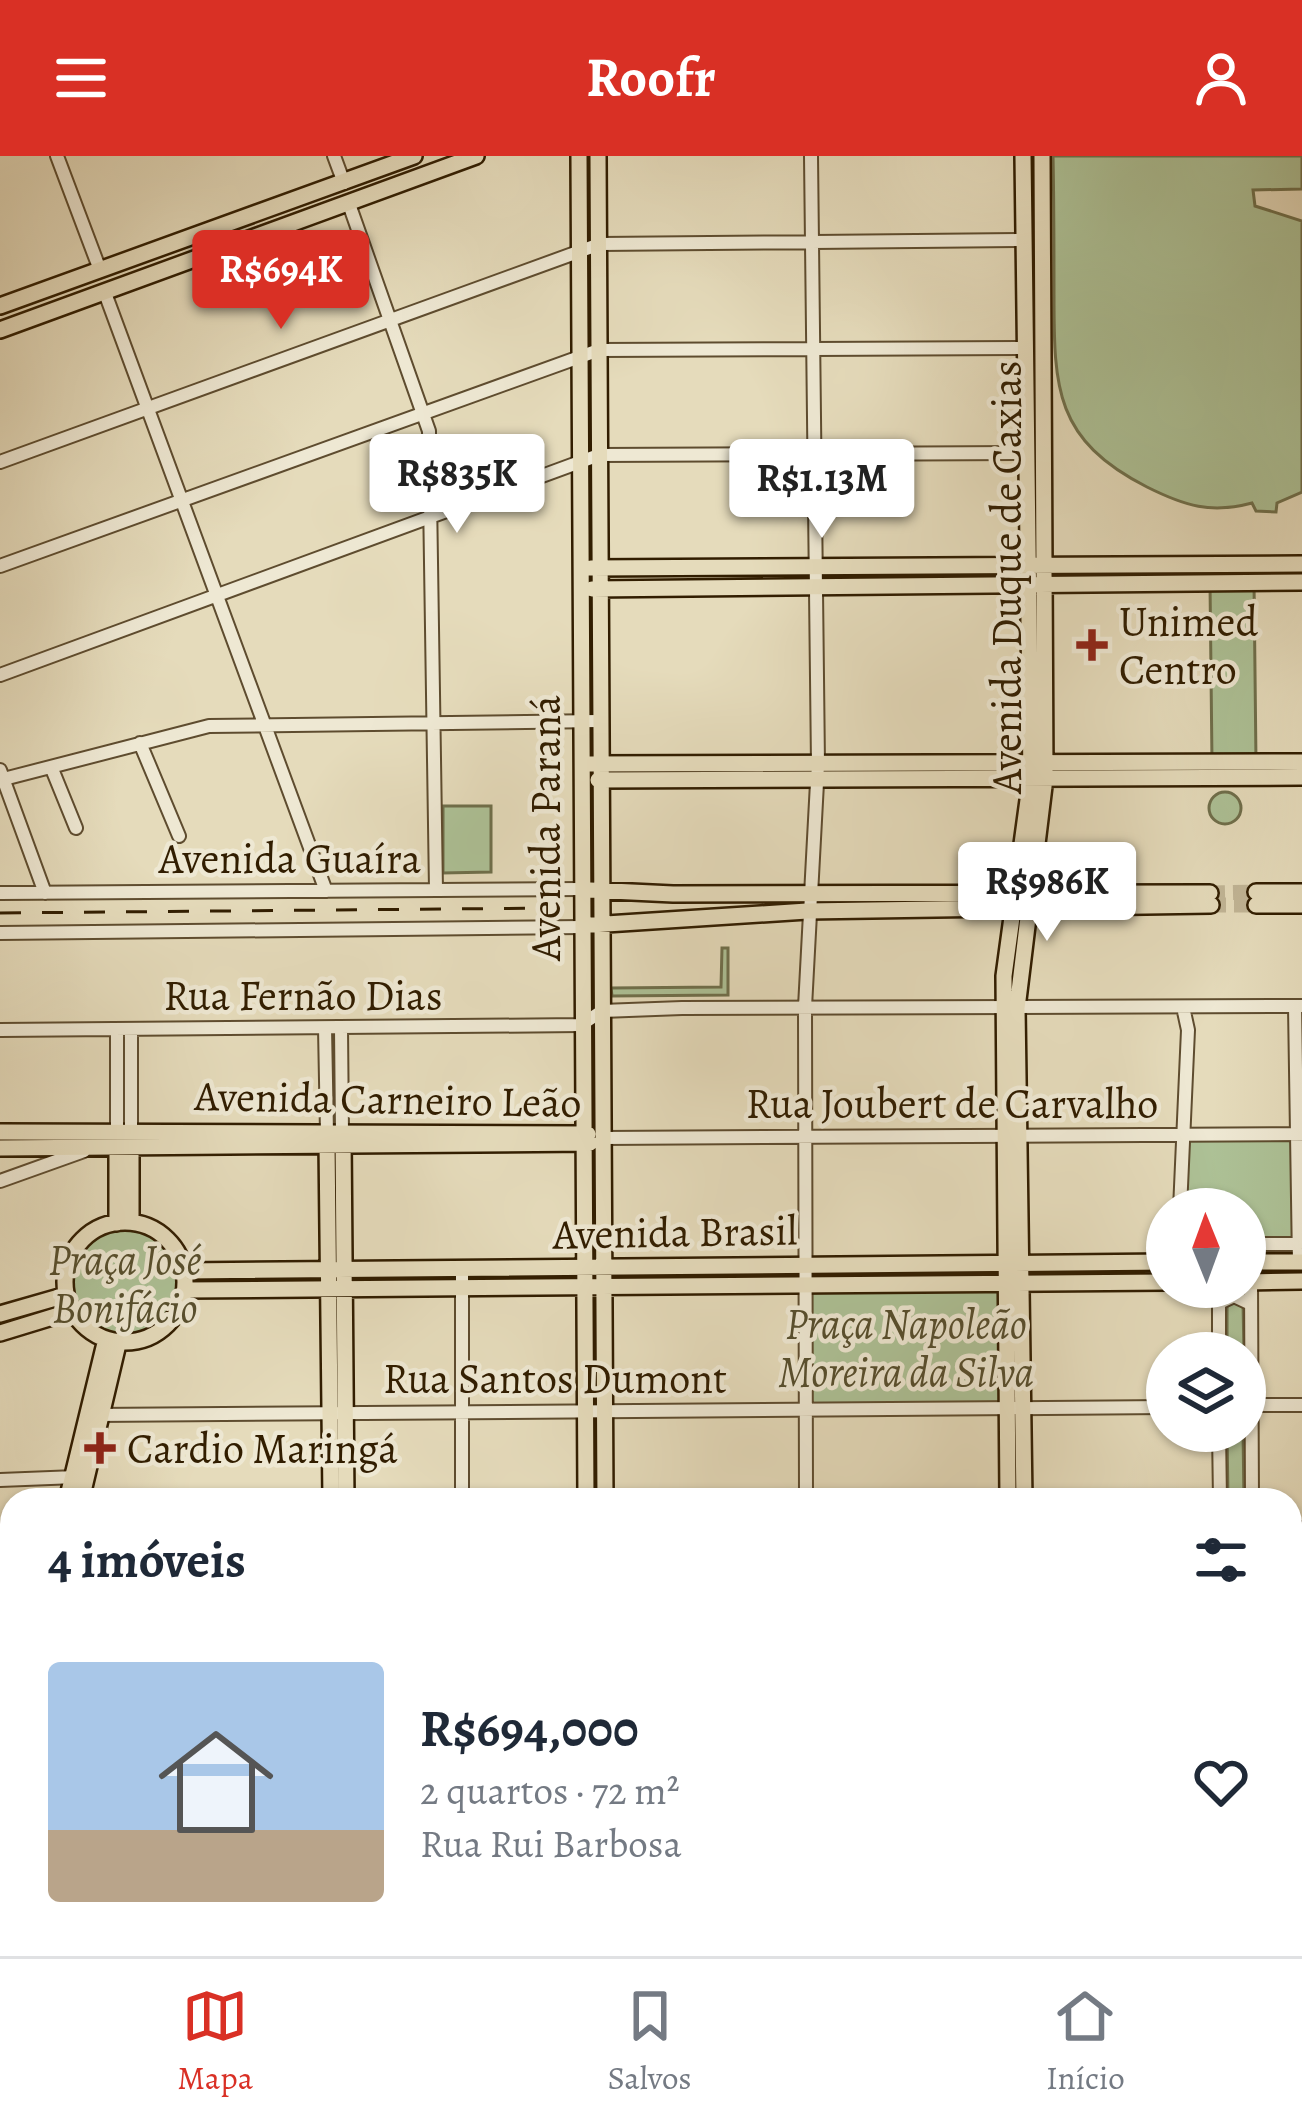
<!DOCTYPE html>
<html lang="pt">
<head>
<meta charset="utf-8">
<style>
	:root { --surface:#fff; --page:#f2f2f3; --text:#1f2937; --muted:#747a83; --line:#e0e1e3; --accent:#d93025 }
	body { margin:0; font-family:Alegreya,serif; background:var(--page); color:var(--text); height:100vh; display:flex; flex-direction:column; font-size:45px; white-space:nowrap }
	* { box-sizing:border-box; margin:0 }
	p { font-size:39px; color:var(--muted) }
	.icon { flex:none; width:66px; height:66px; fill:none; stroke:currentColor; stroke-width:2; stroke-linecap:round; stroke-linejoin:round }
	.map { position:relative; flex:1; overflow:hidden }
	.panel { position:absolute; left:0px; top:1332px; width:1302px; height:468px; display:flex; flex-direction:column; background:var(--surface); border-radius:36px 36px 0 0; box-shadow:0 3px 9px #0004 }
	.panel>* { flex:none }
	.needle { width:78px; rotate:359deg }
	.fabs { position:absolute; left:1146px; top:1032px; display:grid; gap:24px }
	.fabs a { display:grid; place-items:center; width:120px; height:120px; border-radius:50%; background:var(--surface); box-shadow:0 3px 9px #0004; font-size:60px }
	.price { position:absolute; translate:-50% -102px; padding:0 27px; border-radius:12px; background:#fff; color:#222; font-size:39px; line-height:78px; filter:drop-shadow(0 3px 6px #0008) }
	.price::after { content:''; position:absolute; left:50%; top:72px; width:36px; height:27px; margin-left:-18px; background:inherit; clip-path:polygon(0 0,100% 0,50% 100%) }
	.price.on { background:var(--accent); color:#fff }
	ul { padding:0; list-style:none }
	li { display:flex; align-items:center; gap:36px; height:300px; padding:0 48px }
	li+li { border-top:3px solid var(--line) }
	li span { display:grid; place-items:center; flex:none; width:336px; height:240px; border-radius:12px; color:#555 }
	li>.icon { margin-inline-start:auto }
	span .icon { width:144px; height:144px; fill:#fffc; stroke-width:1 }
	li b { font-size:51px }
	h2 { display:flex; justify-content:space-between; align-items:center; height:144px; padding:0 48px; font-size:51px }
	header { display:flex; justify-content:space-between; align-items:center; height:156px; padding:0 48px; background:var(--accent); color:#fff; font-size:54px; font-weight:700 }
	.tab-bar { display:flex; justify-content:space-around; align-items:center; height:168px; border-top:3px solid var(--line); background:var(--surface); font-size:33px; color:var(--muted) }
	.tab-bar a { display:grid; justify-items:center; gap:6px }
	.tab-bar .on { color:var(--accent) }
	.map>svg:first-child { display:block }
	.green { fill:#adc196; stroke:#6f6f4b; stroke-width:3 }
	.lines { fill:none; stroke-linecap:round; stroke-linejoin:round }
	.major-tunnel { stroke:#c1b596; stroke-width:15; stroke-dasharray:15 8; stroke-linecap:butt }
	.minor-casing { stroke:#5e4c2f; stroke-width:16 }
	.major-casing { stroke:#311d00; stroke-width:20 }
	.minor { stroke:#eee8d3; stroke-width:12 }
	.major { stroke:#e5dbbb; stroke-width:15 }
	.rail { stroke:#311d00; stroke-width:3; stroke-dasharray:21 21; stroke-linecap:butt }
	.poi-dot { fill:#8f2418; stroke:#eee8d3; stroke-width:4.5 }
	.labels { text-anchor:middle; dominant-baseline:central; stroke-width:9; stroke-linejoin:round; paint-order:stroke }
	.street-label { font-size:42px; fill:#311d00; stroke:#eee8d3 }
	.poi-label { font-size:42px; fill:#311d00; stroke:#eee8d3; text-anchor:start }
	.park-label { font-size:42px; font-style:italic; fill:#564e2d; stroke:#eee8d3 }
</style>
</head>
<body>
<header><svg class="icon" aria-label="menu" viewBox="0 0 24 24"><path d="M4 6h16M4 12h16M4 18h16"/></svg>Roofr<svg class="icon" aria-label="person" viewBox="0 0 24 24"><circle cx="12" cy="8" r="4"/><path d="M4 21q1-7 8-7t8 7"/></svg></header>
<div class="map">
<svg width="1302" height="1800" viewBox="0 0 1302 1800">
	<rect width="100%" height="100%" fill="#e5dbbb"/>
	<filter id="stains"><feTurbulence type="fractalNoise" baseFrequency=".00167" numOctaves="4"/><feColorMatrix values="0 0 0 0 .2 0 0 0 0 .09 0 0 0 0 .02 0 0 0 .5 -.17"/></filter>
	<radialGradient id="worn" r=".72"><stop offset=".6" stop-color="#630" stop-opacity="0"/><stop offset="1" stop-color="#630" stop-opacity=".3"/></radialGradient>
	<!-- green -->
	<path class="green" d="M1053,0H1302V33L1253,34L1255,50L1302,65V336L1277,347L1276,356L1256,355L1252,347C1211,358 1185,350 1147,331C1055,284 1054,233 1054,139C1054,93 1054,46 1053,0Z
		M1254,426L1256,606H1212L1210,427Z
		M1209 652a16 16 0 1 1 32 0a16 16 0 1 1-32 0Z
		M443,650H491V716L443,717Z
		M722,792H728V839L612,840L611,832L721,831Z
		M1297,978L1298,1088H1245V1053H1180V979Z
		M117,1067C154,1066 175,1085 185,1120H328L329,1130H186L164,1172L118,1188L93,1177L70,1153L0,1174V1164L67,1143C64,1103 78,1079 117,1067Z
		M344,1119H462L583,1126L344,1129Z
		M1007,1128L1008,1252L806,1254L804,1129Z
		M1227,1146L1243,1147L1244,1197H1227Z
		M1227,1275H1243L1244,1344H1228Z
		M0,1702L12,1710V1788H41L37,1800H0Z
		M1302,1785V1800H1026L1025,1788H1196L1242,1794Z"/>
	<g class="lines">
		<!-- major-tunnel -->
		<path class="major-tunnel" d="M1210,737L1256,736
			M1211,749H1256"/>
		<!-- minor casing -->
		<g class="minor-casing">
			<path id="minor" d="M57,0L100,114
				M334,0L344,27
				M349,48L429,275L436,734
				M105,137L326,735
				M0,306L600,88L1024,84
				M0,410L599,194L1025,192
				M0,519L599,299L1026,297
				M140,587L179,680
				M52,613L76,672
				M0,614L45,737
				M0,624L209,570L598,565
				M0,737L581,733
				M0,777L582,771
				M1295,850L1299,1106
				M325,872L327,977
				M341,872L342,977
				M117,873V976
				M131,873V976
				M0,874L581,869L602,855L682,852L1302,850
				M603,982L1302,978
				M0,1025L84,995
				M1180,1053L1188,874L1183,851
				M1245,1088H1298
				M462,1115V1344
				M1251,1126L1252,1344
				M1219,1131V1197
				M1219,1147L1234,1140L1251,1148
				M1245,1249H1302
				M95,1259L1167,1251
				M1219,1275L1220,1344
				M0,1324L76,1321
				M806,1344L805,851L818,608L811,0
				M1290,1372H1302
				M0,1462L12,1463
				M462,1788V1800
				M735,1788L736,1800
				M875,1788V1800
				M159,1800L161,1788"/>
		</g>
		<!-- major casing -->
		<g class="major-casing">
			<path id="major" d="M579,0L586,1344
				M598,0L605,1344
				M0,150L414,0
				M0,174L476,0
				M591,412L1302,408
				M592,433L1302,426
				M588,608L1302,606
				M598,624L1302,621
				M590,734L673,738L1210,737
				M1256,736H1302
				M1256,749H1302
				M591,769L807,755L1211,749
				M0,976L588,978
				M343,981L346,1344
				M117,986V1067
				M327,986L331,1344
				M0,992L590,987
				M65 1126a60 60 0 1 1 120 0a60 60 0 1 1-120 0Z
				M131,1066V985
				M1245,1106H1302
				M184,1115L1167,1106
				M1245,1126L1302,1125
				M185,1134L1167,1126
				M0,1158L66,1139
				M0,1177L72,1155
				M67,1344L106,1183
				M81,1344L118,1188
				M1008,1344L1004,820L1031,622L1023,0
				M1024,1344L1017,852L1045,622L1042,0
				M1290,1495H1302
				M1290,1508H1302
				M0,1628L12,1578
				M0,1682L12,1639
				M0,1702L12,1710
				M1290,1753H1302
				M1290,1775H1302
				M334,1788V1800
				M349,1788V1800
				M585,1788L586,1800
				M603,1788L604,1800
				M1011,1788V1800
				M1025,1788L1026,1800
				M37,1800L41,1788"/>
		</g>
		<!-- minor -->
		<use href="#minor" class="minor"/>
		<!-- major -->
		<use href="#major" class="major"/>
		<!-- rail -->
		<path class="rail" d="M0,757L555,752"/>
	</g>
	<!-- markers -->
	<g class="poi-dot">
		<path d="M1086 471h12v12h12v12h-12v12h-12v-12h-12v-12h12z"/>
		<path d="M94 1274h12v12h12v12h-12v12h-12v-12h-12v-12h12z"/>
	</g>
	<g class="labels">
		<!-- street labels -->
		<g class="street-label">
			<text transform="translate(1006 421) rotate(-90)">Avenida Duque de Caxias</text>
			<text transform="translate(545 672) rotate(-90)">Avenida Paraná</text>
			<text x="290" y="702">Avenida Guaíra</text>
			<text x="303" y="839">Rua Fernão Dias</text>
			<text transform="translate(388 943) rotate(1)">Avenida Carneiro Leão</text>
			<text x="952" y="947">Rua Joubert de Carvalho</text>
			<text transform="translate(675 1076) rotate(-1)">Avenida Brasil</text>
			<text x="555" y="1222">Rua Santos Dumont</text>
		</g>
		<!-- poi labels -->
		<g class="poi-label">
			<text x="1119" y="465">Unimed<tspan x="1119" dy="48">Centro</tspan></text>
			<text x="127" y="1292">Cardio Maringá</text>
		</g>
		<!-- park labels -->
		<g class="park-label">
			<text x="125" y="1103">Praça José<tspan x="125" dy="48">Bonifácio</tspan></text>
			<text x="906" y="1167">Praça Napoleão<tspan x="906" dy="48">Moreira da Silva</tspan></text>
		</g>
	</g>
	<rect width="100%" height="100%" filter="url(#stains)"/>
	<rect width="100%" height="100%" fill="url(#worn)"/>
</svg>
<div class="fabs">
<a><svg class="needle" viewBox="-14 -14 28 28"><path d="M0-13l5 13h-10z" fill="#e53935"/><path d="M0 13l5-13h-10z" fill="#747a83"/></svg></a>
<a><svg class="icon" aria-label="layers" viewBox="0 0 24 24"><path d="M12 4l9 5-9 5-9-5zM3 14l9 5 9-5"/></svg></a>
</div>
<b class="price on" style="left:281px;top:176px">R$694K</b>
<b class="price" style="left:457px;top:380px">R$835K</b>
<b class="price" style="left:822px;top:385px">R$1.13M</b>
<b class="price" style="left:1047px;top:788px">R$986K</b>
<section class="panel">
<h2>4 imóveis<svg class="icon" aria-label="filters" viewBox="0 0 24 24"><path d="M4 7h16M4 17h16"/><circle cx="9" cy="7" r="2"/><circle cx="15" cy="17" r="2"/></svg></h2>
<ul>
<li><span style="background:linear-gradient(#a9c7e8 70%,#b9a48a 0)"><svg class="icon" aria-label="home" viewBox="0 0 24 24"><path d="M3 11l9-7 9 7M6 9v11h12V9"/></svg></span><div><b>R$694,000</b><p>2 quartos · 72 m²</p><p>Rua Rui Barbosa</p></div><svg class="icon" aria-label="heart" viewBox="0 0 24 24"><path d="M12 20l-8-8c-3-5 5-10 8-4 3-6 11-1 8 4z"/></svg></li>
</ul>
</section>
</div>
<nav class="tab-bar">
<a class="on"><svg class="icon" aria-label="map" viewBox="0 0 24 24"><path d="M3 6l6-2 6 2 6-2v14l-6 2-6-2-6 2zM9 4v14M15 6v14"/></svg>Mapa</a>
<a><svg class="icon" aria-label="saved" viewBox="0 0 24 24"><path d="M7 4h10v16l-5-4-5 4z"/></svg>Salvos</a>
<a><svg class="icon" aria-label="home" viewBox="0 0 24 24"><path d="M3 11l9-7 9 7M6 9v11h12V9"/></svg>Início</a>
</nav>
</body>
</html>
